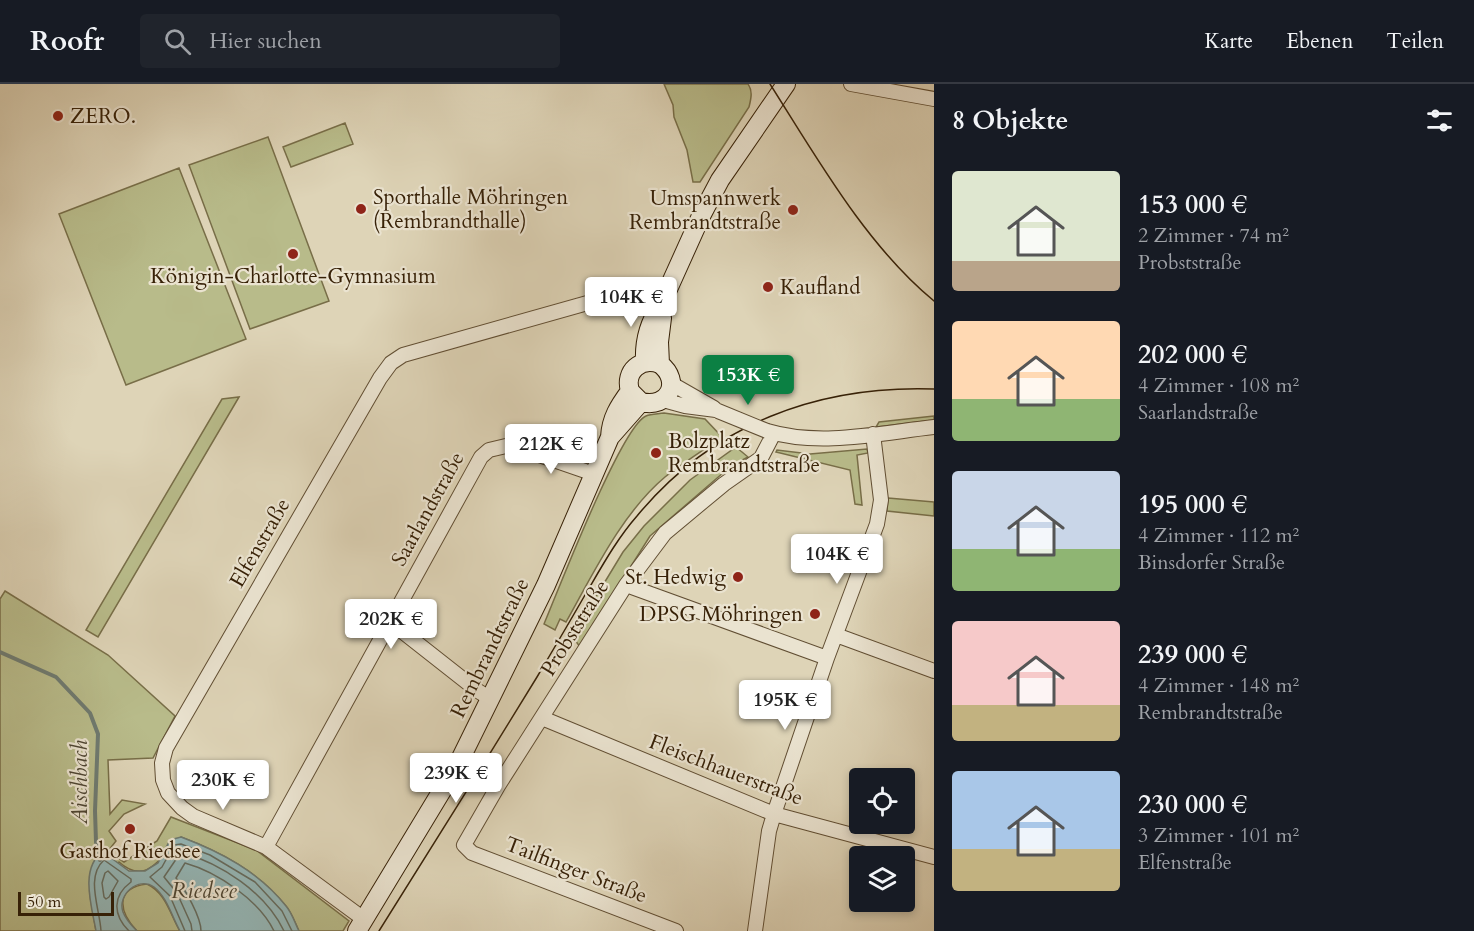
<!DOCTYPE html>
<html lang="de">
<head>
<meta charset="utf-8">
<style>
	:root { --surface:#171b24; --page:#20242c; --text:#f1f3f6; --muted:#9ea1a6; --line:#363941; --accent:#0b8043 }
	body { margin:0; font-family:Cardo,serif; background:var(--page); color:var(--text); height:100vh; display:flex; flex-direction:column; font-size:22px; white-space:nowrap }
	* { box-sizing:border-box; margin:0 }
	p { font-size:20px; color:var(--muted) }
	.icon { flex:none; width:33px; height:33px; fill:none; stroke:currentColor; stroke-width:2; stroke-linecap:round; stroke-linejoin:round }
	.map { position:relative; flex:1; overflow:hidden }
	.details { display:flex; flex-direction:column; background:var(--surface); width:540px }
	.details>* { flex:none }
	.buttons { position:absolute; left:849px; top:684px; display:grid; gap:12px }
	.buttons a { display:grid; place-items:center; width:66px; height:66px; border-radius:6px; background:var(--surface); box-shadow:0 3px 9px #0003; font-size:30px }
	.scale { position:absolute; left:18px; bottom:15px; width:96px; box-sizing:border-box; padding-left:6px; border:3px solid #372107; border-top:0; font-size:16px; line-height:21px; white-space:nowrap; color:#372107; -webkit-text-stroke:4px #eae3d0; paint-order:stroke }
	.price { position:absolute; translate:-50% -51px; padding:0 14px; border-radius:6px; background:#fff; color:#222; font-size:20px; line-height:39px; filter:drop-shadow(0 2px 3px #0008) }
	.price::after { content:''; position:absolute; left:50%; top:36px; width:18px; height:14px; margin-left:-9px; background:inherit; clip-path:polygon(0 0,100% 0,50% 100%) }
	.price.on { background:var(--accent); color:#fff }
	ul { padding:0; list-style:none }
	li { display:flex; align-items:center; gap:18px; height:150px; padding:0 18px }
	li span { display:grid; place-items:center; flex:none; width:168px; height:120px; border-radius:6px; color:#555 }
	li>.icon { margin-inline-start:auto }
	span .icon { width:72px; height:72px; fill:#fffc; stroke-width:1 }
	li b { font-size:26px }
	h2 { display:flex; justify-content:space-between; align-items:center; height:72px; padding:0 18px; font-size:26px }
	header { display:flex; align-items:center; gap:36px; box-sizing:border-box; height:84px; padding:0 30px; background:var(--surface); border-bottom:2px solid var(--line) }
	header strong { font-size:28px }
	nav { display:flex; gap:33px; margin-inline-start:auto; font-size:21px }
	.search { width:420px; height:54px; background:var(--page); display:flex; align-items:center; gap:15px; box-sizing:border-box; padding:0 21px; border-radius:6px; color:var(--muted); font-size:22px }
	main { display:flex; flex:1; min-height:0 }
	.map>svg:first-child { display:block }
	.green { fill:#b8bb8a; stroke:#786e48; stroke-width:1.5 }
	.water { fill:#95b7b7; stroke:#6f7b71; stroke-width:1.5 }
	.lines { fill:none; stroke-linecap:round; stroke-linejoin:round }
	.shore { stroke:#666c5f; stroke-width:1.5 }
	.stream { stroke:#6f7b71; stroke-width:4 }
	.street-casing { stroke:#614e33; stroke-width:16 }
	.secondary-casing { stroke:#372107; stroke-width:20 }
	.street { stroke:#eae3d0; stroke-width:14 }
	.secondary { stroke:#eae3d0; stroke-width:18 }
	.tram { stroke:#372107; stroke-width:1.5 }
	.street-bridge-casing { stroke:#614e33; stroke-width:16; stroke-linecap:butt }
	.street-bridge { stroke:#eae3d0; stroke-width:14 }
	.poi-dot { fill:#8f2418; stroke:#eae3d0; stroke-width:2 }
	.labels { text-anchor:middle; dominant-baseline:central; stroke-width:4.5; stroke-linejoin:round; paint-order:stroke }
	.poi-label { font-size:21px; fill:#372107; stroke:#eae3d0; text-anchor:start }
	.street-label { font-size:21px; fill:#372107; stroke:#eae3d0 }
	.water-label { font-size:22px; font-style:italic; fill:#4e4633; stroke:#eae3d0 }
</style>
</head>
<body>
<header>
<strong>Roofr</strong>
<div class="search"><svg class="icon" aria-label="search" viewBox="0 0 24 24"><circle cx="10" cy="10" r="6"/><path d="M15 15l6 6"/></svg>Hier suchen</div>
<nav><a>Karte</a><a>Ebenen</a><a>Teilen</a></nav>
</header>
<main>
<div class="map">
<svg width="934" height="847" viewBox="0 0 934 847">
	<rect width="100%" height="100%" fill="#ded4b7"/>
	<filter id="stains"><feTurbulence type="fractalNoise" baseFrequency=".00333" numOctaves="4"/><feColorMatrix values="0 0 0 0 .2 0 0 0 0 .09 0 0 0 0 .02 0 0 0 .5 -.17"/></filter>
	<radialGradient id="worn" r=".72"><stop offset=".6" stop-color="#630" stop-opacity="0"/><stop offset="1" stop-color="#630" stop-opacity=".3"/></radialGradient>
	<!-- green -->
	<path class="green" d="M664,0H748C753,7 751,15 749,23L700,98H693L687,66L674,33L673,21Z
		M345,39L353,60L291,83L283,63Z
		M268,53L329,217L250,245L189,81Z
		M179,84L246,255L126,301L59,130Z
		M239,313L98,553L86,546L222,315Z
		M664,329L705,335L722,353C704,366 683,379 665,393C622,429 593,490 566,538L560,535L555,546L544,540C558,507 621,343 646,332C651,330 658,330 664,329Z
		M934,332V336L876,343L879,338Z
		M736,363L748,373L731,382L650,452L580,563L572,552L623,468L644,442L690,396Z
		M867,365L868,369L857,371L862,421L855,420L850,386L776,368L777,366L810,370Z
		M888,414L934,418V432L887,427Z
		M5,507L108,571L175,632L153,674L108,676L110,730L122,716L145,720L124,730L109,747L116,757L108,767L124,778L157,757L171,733L256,766L349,837L343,847H299C295,839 292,829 286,822C259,788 221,768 181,753C161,772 147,803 119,778L90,812L96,847H0V515Z
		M147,800C166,809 170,830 180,847H137C119,828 114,804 147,800Z"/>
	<!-- water -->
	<path class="water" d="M181,753C221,768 259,788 286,822C292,829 295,839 299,847H180C172,833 167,813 154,803C138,792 117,811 123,828C126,836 132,842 137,847H96C92,824 79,783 103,768L129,787H145L158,779L170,756Z"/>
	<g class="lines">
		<!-- shore -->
		<path class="shore" d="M108,787L118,797L109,813L106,815L104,813L102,799L105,789Z
			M101,847C100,825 85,793 104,776L131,795V798C112,812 113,831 129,847
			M185,847L170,812L150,793L162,783L174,761L181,760L210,771L255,798L282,827L292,847
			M192,847L191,840L177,809L164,793L181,768C222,780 265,808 284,847
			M201,847C201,833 185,805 176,794L185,779C217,788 259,816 274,847"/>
		<!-- stream -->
		<path class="stream" d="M0,568L56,593L90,629L98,650L95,727L96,758L100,776"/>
		<!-- street casing -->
		<g class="street-casing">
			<path id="street" d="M851,0L934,15
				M672,300L714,324
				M663,316L685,322L716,326
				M767,347C820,363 880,349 934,343
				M626,501L827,574
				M389,537L478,607L491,615
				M836,551L934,587
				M542,634L774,730L934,773
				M266,763L481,373L489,366L510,361L594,390
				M365,836L266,763L193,732L182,724L168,709L163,696L162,679L166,664L380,294L391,279L403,271L630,207L650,208L664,212
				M676,847L472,769L464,761L498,702L626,501L665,449L724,400L761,374L774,349
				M755,847L769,747L774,730L827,574L877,440L881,416L873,350"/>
		</g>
		<!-- secondary casing -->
		<g class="secondary-casing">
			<path id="secondary" d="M645,278C644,258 649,239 660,223L701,132L720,96L786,0
				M660,280C641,273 624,287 630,307L641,318C669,325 682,297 660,280L659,258L662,234
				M611,352L641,318
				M357,847L458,680L546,501L610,353C611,334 619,322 630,307"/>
		</g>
		<!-- street -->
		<use href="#street" class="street"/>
		<!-- secondary -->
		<use href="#secondary" class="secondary"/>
		<!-- tram -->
		<path class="tram" d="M770,0C817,74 866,161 934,217
			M379,847C432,763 485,678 537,593C553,566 569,539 585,511C601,484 616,456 637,432C713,340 817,301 934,305"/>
		<!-- street-bridge casing -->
		<g class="street-bridge-casing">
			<path id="street-bridge" d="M718,327L767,347"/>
		</g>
		<!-- street-bridge -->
		<use href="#street-bridge" class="street-bridge"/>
	</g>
	<!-- markers -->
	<g class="poi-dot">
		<circle cx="58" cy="32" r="6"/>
		<circle cx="361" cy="125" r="6"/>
		<circle cx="793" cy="126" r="6"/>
		<circle cx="293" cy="170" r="6"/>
		<circle cx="768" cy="203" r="6"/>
		<circle cx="656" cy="369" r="6"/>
		<circle cx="738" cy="493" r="6"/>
		<circle cx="815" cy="530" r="6"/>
		<circle cx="130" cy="745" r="6"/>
	</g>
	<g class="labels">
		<!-- poi labels -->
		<g class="poi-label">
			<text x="70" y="32">ZERO.</text>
			<text x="373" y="113">Sporthalle Möhringen<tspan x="373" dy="24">(Rembrandthalle)</tspan></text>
			<text x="781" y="114" text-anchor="end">Umspannwerk<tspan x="781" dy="24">Rembrandtstraße</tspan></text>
			<text x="293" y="192" text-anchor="middle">Königin-Charlotte-Gymnasium</text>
			<text x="780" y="203">Kaufland</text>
			<text x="668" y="357">Bolzplatz<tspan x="668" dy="24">Rembrandtstraße</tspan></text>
			<text x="726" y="493" text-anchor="end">St. Hedwig</text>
			<text x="803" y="530" text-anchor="end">DPSG Möhringen</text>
			<text x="130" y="767" text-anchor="middle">Gasthof Riedsee</text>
		</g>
		<!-- street labels -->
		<g class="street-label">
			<text transform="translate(428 425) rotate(-61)">Saarlandstraße</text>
			<text transform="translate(260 459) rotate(-60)">Elfenstraße</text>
			<text transform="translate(575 544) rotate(-58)">Probststraße</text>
			<text transform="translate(490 564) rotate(-64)">Rembrandtstraße</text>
			<text transform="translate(726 686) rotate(21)">Fleischhauerstraße</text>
			<text transform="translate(576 786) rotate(21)">Tailfinger Straße</text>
		</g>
		<!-- water labels -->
		<g class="water-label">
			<text transform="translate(80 698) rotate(-90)">Aischbach</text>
			<text x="204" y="807">Riedsee</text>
		</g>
	</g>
	<rect width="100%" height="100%" filter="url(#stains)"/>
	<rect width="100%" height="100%" fill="url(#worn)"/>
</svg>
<div class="buttons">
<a><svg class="icon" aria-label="locate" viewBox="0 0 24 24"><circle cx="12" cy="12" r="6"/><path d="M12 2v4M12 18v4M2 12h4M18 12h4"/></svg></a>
<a><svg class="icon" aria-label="layers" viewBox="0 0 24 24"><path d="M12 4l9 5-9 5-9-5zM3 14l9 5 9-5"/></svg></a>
</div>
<div class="scale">50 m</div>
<b class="price" style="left:631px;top:244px">104K €</b>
<b class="price on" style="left:748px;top:322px">153K €</b>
<b class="price" style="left:551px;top:391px">212K €</b>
<b class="price" style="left:837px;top:501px">104K €</b>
<b class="price" style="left:391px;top:566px">202K €</b>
<b class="price" style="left:785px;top:647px">195K €</b>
<b class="price" style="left:456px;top:720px">239K €</b>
<b class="price" style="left:223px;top:727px">230K €</b>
</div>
<section class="details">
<h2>8 Objekte<svg class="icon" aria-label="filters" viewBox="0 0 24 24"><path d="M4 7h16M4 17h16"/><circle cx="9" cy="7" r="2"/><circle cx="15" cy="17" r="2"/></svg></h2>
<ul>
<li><span style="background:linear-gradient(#dfe7d0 75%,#b9a48a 0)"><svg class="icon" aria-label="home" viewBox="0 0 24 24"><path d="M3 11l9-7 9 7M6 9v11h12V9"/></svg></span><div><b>153 000 €</b><p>2 Zimmer · 74 m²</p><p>Probststraße</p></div></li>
<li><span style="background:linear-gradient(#ffd9b3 65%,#8fb573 0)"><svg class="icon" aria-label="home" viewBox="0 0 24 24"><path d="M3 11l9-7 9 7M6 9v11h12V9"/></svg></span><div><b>202 000 €</b><p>4 Zimmer · 108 m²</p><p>Saarlandstraße</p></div></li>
<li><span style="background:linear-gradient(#c9d6e8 65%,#8fb573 0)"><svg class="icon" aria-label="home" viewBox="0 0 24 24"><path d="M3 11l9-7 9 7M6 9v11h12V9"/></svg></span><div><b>195 000 €</b><p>4 Zimmer · 112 m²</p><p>Binsdorfer Straße</p></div></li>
<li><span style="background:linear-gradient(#f6c9c9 70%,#c2b280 0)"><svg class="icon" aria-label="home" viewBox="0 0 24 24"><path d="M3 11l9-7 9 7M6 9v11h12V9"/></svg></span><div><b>239 000 €</b><p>4 Zimmer · 148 m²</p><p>Rembrandtstraße</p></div></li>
<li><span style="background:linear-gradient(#a9c7e8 65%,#c2b280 0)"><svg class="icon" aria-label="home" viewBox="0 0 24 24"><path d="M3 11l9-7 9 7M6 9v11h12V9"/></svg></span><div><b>230 000 €</b><p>3 Zimmer · 101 m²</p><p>Elfenstraße</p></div></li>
</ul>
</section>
</main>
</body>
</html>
